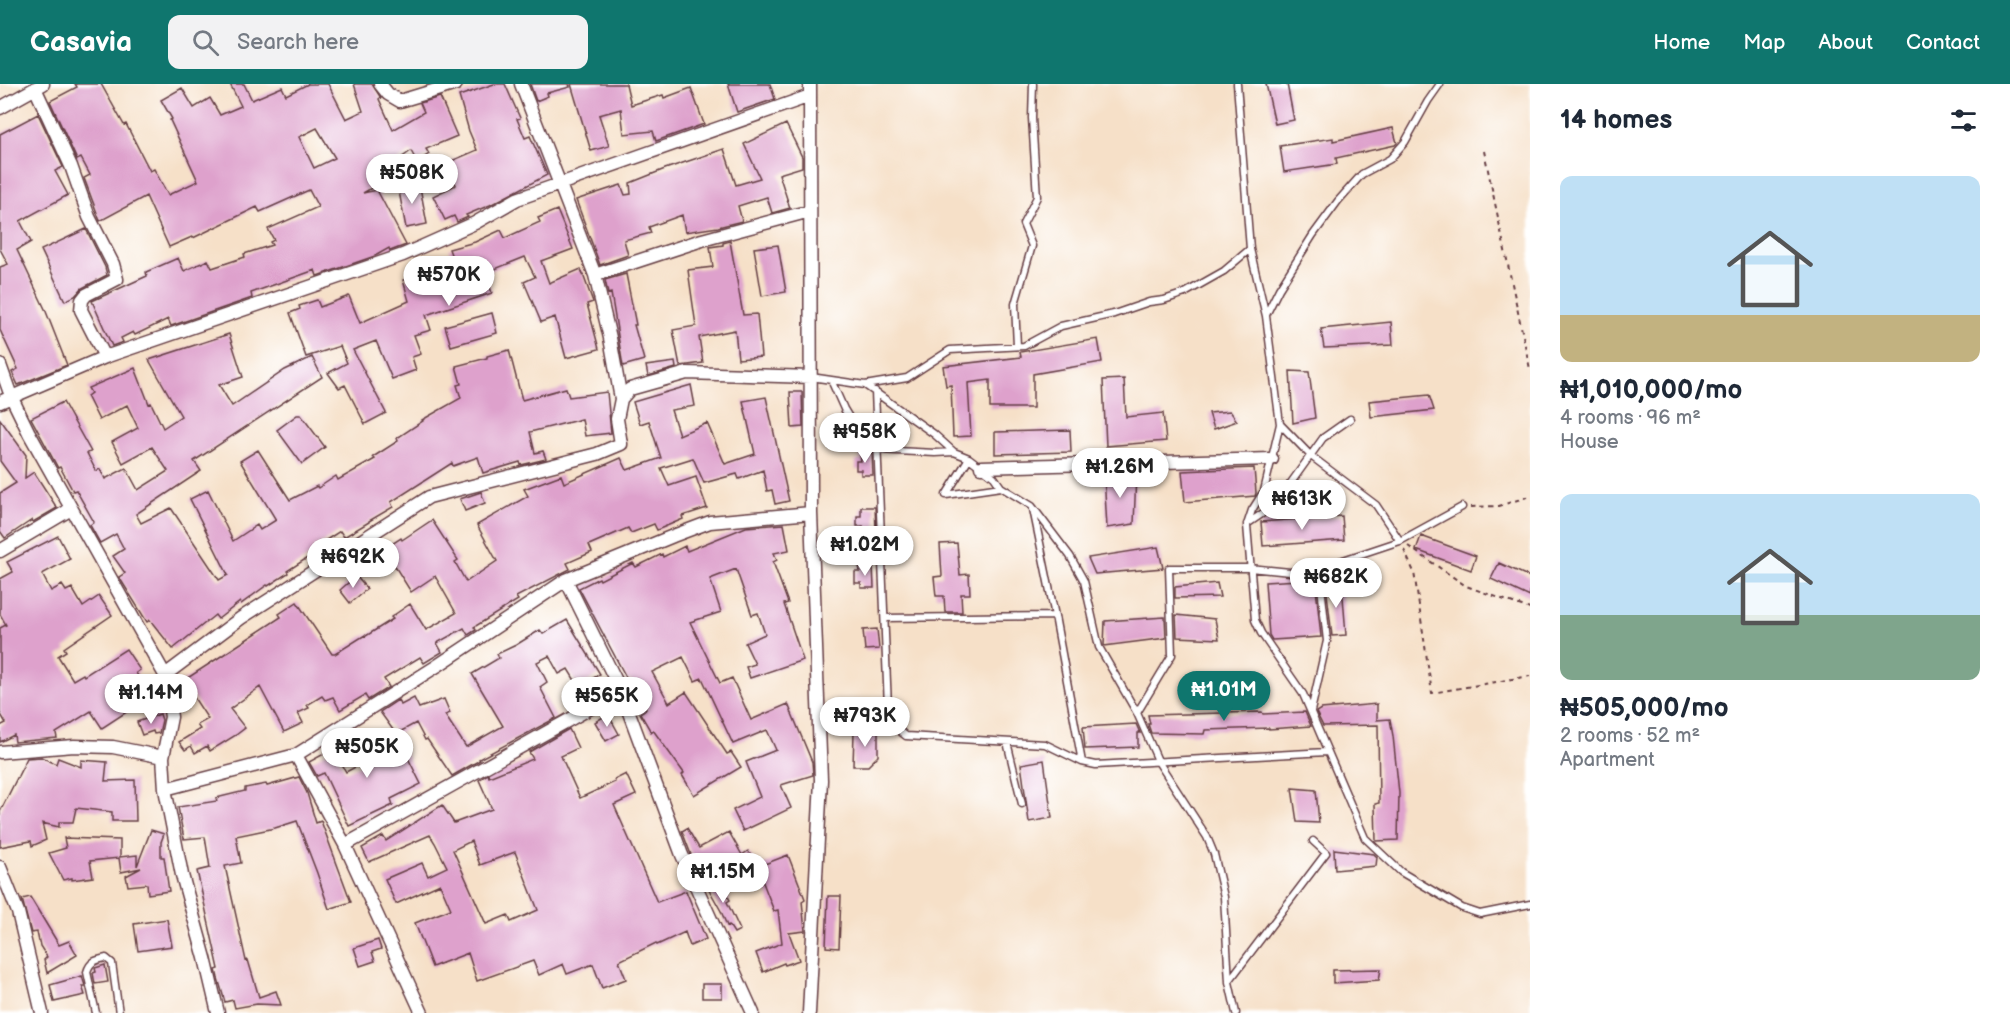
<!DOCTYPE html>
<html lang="en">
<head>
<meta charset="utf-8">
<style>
	:root { --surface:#fff; --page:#f2f2f3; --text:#1f2937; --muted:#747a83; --accent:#0f766e }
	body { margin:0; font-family:"Balsamiq Sans",sans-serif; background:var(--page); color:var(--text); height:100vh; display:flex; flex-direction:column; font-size:22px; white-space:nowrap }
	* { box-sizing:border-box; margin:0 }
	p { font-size:20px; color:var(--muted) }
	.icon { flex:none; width:33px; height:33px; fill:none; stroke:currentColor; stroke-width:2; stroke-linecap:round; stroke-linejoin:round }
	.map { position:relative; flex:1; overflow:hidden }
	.drawer { display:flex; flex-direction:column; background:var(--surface); width:480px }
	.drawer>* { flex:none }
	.price { position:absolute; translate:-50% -51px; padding:0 14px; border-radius:21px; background:#fff; color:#222; font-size:20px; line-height:39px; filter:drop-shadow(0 2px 3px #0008) }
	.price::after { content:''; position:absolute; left:50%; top:36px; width:18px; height:14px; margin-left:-9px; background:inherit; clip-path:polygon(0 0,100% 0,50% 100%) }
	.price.on { background:var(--accent); color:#fff }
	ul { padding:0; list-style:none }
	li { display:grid; align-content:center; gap:12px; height:318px; padding:0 30px }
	li span { display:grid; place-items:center; height:186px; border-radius:12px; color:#555 }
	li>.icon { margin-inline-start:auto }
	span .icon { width:108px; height:108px; fill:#fffc; stroke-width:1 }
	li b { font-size:26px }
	h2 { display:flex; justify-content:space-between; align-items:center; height:72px; padding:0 30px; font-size:26px }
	header { display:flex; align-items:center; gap:36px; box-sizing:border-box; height:84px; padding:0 30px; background:var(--accent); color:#fff }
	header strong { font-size:28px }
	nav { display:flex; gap:33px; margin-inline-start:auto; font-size:21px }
	.search { width:420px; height:54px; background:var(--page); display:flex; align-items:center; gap:15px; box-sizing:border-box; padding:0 21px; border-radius:12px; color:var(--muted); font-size:22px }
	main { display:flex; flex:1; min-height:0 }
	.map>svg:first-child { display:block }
	.building { fill:#dea1cc; fill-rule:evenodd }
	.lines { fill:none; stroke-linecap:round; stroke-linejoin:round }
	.lane-casing { stroke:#643c43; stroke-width:9 }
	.street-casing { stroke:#643c43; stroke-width:15 }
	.path { stroke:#643c43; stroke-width:2; stroke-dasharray:4.5 4.5; stroke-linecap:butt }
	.lane { stroke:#fff; stroke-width:6 }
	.street { stroke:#fff; stroke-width:12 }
</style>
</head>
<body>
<header>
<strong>Casavia</strong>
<div class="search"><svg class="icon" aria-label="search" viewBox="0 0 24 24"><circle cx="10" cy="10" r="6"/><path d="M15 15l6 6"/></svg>Search here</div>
<nav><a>Home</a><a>Map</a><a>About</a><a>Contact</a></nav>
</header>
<main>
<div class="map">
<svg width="1530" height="929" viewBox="0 0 1530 929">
	<rect width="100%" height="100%" fill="#fff"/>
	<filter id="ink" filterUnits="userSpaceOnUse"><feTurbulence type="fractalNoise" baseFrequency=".0167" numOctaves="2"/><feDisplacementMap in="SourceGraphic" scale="12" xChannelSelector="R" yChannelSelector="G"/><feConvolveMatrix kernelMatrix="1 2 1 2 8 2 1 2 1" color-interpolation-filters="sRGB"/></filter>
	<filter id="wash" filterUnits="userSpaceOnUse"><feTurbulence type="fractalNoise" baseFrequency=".008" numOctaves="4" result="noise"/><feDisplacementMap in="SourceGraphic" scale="24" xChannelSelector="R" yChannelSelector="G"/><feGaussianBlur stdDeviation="1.35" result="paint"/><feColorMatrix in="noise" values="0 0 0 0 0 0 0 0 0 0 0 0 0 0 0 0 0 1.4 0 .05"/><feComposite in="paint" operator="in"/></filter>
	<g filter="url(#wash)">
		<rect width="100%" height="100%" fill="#f6e0c8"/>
		<g id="blocks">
			<!-- building -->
			<path class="building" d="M75,0H101L124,41L126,40L150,87L154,85L168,111L198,97L170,36L172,35L161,16L182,4L194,24L210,14L220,31L241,22L230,0H244L252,16L282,3L286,11L308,0H328L346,35L363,27L354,0H372L381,14L379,15L393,46L424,28L420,19L440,13L457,52L426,65L429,70L417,78L411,67L371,95L375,102L363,109L377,106L406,161L390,167L389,164L375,172L317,192L315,186L251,209L252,214L171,242L168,235L135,251L133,248L121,254L123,258L112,262L92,217L147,192L146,188L178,174L184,187L208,176L212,184L245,173L244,170L272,161L270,158L274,156L268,145L318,123L309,106L260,128L257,123L193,154L192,153L169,163L146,112L100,137L84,94L90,91L81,74L77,76L50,17L77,3ZM317,44L335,74L314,84L299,53Z
				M494,0H505L520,34L517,35L525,54L530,52L547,91L490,121L466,131L468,133L457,138L454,132L445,136L433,112L456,101L447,79L477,66L469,47L459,12Z
				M530,0H569L570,3L547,9L548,12L536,17Z
				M571,0H626L631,21L663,11L664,14L691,4L704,40L656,57L653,47L624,50L621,25L599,31L609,62L591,67Z
				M728,0H770L775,15L737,28Z
				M1266,0H1287L1294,36L1275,40Z
				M38,30L63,83L55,87L68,111L20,137L31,158L17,166L45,225L67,281L18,301L12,288L18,285L0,246V183L8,180L0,165V50Z
				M786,40L802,73V83L779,90L790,124L772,129L767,113L738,122L742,137L718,143L685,148L682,131L649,143L651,149L624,156L628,171L600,181L576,116L621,101L625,111L631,110L630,99L665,85L724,65L736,101L760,94L744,60Z
				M1393,44L1397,59L1395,61L1336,74L1337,80L1284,88L1280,62L1333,54V57Z
				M419,98L427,140L406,144L398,102Z
				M557,126L573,165L541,177L549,199L581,185L593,218L587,220L599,265L566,274L555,233L541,238L524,198L535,193L525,173L485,189L492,209L426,231L431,246L414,251L421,270L412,273L416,286L392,295L376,257L353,266L386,329L365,340L345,301L339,304L328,289L347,279L340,262L306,273L290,229L300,225L299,222L317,216L320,223L349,212L360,239L409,217L403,196L428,189L427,184L453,176L449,165L475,158L501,146L505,154L540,138L538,134Z
				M86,145L105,183L107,191L82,204L75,212L65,217L41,166Z
				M730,157L743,231L757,230L761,273L738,275L735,246L699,253L703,279L680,282L673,246L696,242L688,186L713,183L710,163L723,161V159Z
				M778,161L786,208L762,212L754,164Z
				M626,190L636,241H634L644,276L623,282L611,209L608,210L605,196Z
				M492,229L497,249L451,262L445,242Z
				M1391,238L1393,261L1324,264L1321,245Z
				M229,250L243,293L219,301L232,322L285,286L312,273L322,293L194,377L201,387L136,430L141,439L171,424L219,496L228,491L190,415L208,406L233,457L257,441L260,446L276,436L240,377L258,366L290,416L317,402L318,404L336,392L338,396L375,375L373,373L398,357L397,354L423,337L422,336L461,314L457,301L461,300L456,282L487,274V272L509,266L522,316L566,304L569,313L607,308L611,349L585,352L582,335L530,348L535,369L543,367L546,375L521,381L520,378L483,389L478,373L453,382L452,379L391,418L393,423L369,437V438L344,453L340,447L312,465L315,469L287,487L288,489L268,502L267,501L241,520L240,518L218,535L215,531L173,565L150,536L147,538L119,493L125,489L113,472L124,465L116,450L100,459L90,441L94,438L76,406L73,407L60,383L58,384L31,334L63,318L91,368L87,369L96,387L100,385L105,395L126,384L138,406L168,387L152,363L123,379L112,358L138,344L127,321L99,336L87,312L91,309L88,304L135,284L149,320L151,319L163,344L181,332L149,276Z
				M1098,255L1102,278L1033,290V324H990V296L968,299L971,352L953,353L951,301L946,302L943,282L1021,273L1020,268Z
				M675,278L676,284L648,292L646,282Z
				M1290,287L1309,288L1315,334L1293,339Z
				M1124,295L1126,333L1163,329L1166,357L1106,362L1103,296Z
				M691,301L695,322L671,326L679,351L707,339L725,380L755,370L743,317L766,313L789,417L775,420L772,406L767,407L763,386L739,395L737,390L704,399L693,374L661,384L669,402L696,393L707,424L682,432L683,435L657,446L654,440L631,449L628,444L589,461L592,468L567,479L570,485L516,513L518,516L474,543L476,546L468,551L464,544L437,559L442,568L424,579L420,573L384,595L389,603L368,616L365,611L340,626L333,613L325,616L322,612L307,621L309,624L298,629L303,639L284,648L260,603L230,625L245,644L236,651L210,667L207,662L195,669L191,662L185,666L179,658L200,645L197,641L208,635L183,597L281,533L279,530L297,518L332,570H335L365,551L366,552L393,535L391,533L410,520L426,546L456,529L435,492L411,508L384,465L401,454L402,456L432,436L458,476L455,478L466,498L497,477L477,441L528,412L524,405L561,391L564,399L621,374L627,386L661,374L649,337L640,340L633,318Z
				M790,308H802L803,343L792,344Z
				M1429,311L1434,326L1371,333L1369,317Z
				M1230,327L1237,337L1214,345L1209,329Z
				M297,331H301L325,363L302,380L277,346Z
				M0,335L26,371L25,394L34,388L57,424L33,438L32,436L5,454L0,447V409L16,399L0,377Z
				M1070,346L1071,368L995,370V348Z
				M872,369L873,391H861V386H856V377H861L860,370Z
				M1254,384L1256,409L1255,412L1185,418L1182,387Z
				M1104,390H1136L1134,440L1107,444Z
				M481,408L485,419L465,427L460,415Z
				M861,423H875L876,448H862L863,442H857V432H861Z
				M1342,432L1344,456L1263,462L1261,438Z
				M784,440L789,466L774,469L777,476L773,478L788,519L784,520L803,576L750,594L746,583L755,580L745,559L765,550L758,529L752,531L736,485L710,495L721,528L690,538L720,599L732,594L751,636L788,620L812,678L813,691L781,701L791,724L743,747L733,726L760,713L746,678L776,666L767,646L733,660L702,594L695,597L683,573L652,588L669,619L686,608L727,670L731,668L741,683L694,711L682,691L684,689L653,646L651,648L640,629L646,625L631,596L628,597L579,504L599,494L600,496L633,479L636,483L662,470L663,473L685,462L687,467L746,443Z
				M58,452L70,475L42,490L51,507L62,501L66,507L72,504L83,523L99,512L112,531L64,564L66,567L58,572L73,596L83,590L84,592L126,565L140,586L136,589L151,612L102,644L91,627L56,649L57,654L15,658L14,651L0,658V642L6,639L0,629V544L6,541L0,530V495L13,488L7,478Z
				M1421,452L1476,472L1471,486L1416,466Z
				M957,459L960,491L969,490L970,510H961L962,528H945L944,512H936L934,493L942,492L940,460Z
				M1158,463L1163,484L1095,490L1088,474Z
				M1499,479L1530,493V513L1491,495Z
				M859,481H873L874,504H861V499H855V488H860Z
				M356,492L367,505L350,519L340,506Z
				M1315,495L1321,553L1272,556L1269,551L1265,498Z
				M1217,499L1220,513L1175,514V503Z
				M1326,500H1342L1346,551L1332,552Z
				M1176,531L1215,535L1219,555L1177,553Z
				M1165,533L1166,554L1104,562L1105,537Z
				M567,536L600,590L579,603L568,585L559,590L549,572L537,578L547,598L540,603L556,634L479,675L480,676L452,692L427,655L425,656L416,639L396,650L380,628L398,616L401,621L414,614L419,624L444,615L450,629L445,631L466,663L503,642L472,590L499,574L497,570L516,561L540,546L543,550Z
				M877,545L879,565L865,566L863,546Z
				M1377,620V636L1390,635L1393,652L1399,709L1398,756L1376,757L1375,720L1379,719L1378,641L1323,642L1316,628L1321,625Z
				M1262,628L1263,630L1305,628L1311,642L1269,645V644L1205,646L1204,650L1151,649L1148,640H1150L1148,631Z
				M160,630L162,636L159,649L154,650L153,647L142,651L137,638Z
				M608,630L619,650L606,657L595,638Z
				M1136,640L1140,649H1138V663L1085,665L1083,643Z
				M569,645L578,664L561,672L580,714L615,698L614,696L626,690L636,711L614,721L657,818L686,807L706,855L690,862L685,848L657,861L656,859L619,877L626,895L602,904L593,880L567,890L563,880L539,891L533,877L477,897L468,869L432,883L415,839L451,825L440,800L396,820L385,795L422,779L428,792L447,783L435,759L430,751L369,778L362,764L383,752L386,757L442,721L454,739L492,725L479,696L488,690L489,693L533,675L529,668ZM471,757L480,781L515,768L538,826L511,838L508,831L486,840L453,766Z
				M878,647V672L868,682H853L854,648Z
				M362,649L374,671L400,658L421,700L391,715L393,721L349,742L324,689L317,692L309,678L333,665L346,688L363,679L349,656Z
				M41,673L56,680L58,674L81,683V676L107,678L105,697L135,696L136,737H112V728L76,724L73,738H59V743L42,739L46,756L32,762L31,757L0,763V728L27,674Z
				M1044,676L1052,734L1029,738L1021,680Z
				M299,693L307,709L316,739L321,737L351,818L329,825L317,789L297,737L275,744L236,752L241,779L225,782L246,877L248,876L259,913L276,907L281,921L257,920L235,924L233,916L225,918L218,894L216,886L219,885L197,787L210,784L205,753L184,755L178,723L217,717L216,714L245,707V704L266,700L267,702Z
				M1292,704L1316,706L1319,739L1297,738Z
				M687,744L699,764L729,748L742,771L748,767L756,779L726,798L711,771L700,779L699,778L695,781L682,747Z
				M151,746L164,750L161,758V773H164L169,807L148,810L147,800L128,802L126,792L141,784L121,788L119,774L90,777L93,793L72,796V794L63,796L49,769L66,764L64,754L120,756V773L137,771V782Z
				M1334,765L1374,770L1377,773L1376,782L1335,786Z
				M788,771L805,815L802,817L805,847L789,849L799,876L785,881L784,879L763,888L756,869L782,859L778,826L774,827L757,783Z
				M717,794L730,816L727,818L740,846L734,849L729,841L727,842L721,827L706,800Z
				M828,812H841L839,864L826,863Z
				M30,813L59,861L69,857L77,871L47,889L44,876L47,873L40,862L37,848L31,849L22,815Z
				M167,835L172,862L138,867L134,840Z
				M378,856L381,865L372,868L375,877L360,882L354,864Z
				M105,881L108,898L95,900L93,889L96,888L95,884Z
				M1381,885L1379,896L1333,899V886Z
				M82,892L85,902H82L85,911L54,918L50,901Z
				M702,900H722V914H702Z"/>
		</g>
	</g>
	<g filter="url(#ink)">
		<use href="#blocks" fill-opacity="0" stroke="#643c43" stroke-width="1.5"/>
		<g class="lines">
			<!-- lane casing -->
			<g class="lane-casing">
				<path id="lane" d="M1250,165L1266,232L1280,340L1264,407L1252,426L1247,441L1255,536L1261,549L1303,610L1365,754L1401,788L1462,824L1480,830L1530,820
					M1266,231L1279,205L1313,151L1338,117L1362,90L1390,75L1405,58L1428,17L1440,0
					M1017,262L1015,220L1032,162L1023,140L1037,113L1032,34L1033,0
					M811,293L865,301L907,294L950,266L1024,262L1061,242L1114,230L1149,218L1164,216L1185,209L1224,187L1250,165L1237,0
					M831,296L844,325L856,345L878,366L935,369L954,368
					M865,301L934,350L954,368L969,374L994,393L1001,403L1032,422L1070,472L1084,497L1099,563L1137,629L1159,679L1207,753L1214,770L1224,813L1229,898L1236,929
					M875,307L888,623C891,637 894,643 906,652L1045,660L1082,678L1096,681L1327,668
					M1280,340L1311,372L1376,421L1400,457
					M946,411L1001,403
					M946,411L969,374
					M1033,425L1055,532L1082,678
					M1247,440L1275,421L1323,354L1350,335
					M885,534L1055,532
					M1311,627L1327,557L1319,484
					M1137,629L1172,571L1169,484H1250L1290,488L1319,484L1400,457L1462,423
					M1007,658L1022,720
					M1229,897L1326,769L1313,757
					M96,929L87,888C90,877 96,876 106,874L112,879L119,929"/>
			</g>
			<!-- street casing -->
			<g class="street-casing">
				<path id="street" d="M380,0L388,10L400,17L456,0
					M521,0L595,191L610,254L621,315
					M35,4L71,82L89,133L113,180L117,195L86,211L82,216L81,226L105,273
					M0,24L43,0
					M595,191L702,156L810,127
					M0,281L11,312L29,349L165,591L171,633L163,673L165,705L182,791L205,874L218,929
					M0,318L105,273L403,171L475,139L517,115L810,12
					M981,383L1272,375
					M0,467L71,425
					M566,496L621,607L682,771L753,929
					M165,591L241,534L429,413L597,370L621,360L617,335L621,315L630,305L687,289L811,293
					M0,668L74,662L113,663L163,673
					M296,671L345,761L422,929
					M165,705L296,671L437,582L566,496L673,452L710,438L811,429
					M345,761L621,607
					M0,783L18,828L42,929
					M809,929L821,696L811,429L810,0"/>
			</g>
			<!-- path -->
			<path class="path" d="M1484,67L1530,285
				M1471,423L1499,422L1530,412
				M1408,462L1466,502L1530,525
				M1404,466L1414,488L1432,609L1530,592"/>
			<!-- lane -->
			<use href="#lane" class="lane"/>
			<!-- street -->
			<use href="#street" class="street"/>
		</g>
	</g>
</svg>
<b class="price" style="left:412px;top:121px">₦508K</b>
<b class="price" style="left:449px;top:223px">₦570K</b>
<b class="price" style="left:865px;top:380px">₦958K</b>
<b class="price" style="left:1120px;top:415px">₦1.26M</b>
<b class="price" style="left:1302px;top:447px">₦613K</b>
<b class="price" style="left:865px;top:493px">₦1.02M</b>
<b class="price" style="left:353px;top:505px">₦692K</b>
<b class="price" style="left:1336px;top:525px">₦682K</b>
<b class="price on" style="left:1224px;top:638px">₦1.01M</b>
<b class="price" style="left:151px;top:641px">₦1.14M</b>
<b class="price" style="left:607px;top:644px">₦565K</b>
<b class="price" style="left:865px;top:664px">₦793K</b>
<b class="price" style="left:367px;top:695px">₦505K</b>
<b class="price" style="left:723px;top:820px">₦1.15M</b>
</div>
<section class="drawer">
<h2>14 homes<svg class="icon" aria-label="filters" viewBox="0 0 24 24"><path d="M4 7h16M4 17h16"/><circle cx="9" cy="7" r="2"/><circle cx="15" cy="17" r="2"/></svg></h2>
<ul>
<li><span style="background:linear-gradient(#bfe0f5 75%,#c2b280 0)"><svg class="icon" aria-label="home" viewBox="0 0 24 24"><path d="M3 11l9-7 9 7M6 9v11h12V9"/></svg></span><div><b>₦1,010,000/mo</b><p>4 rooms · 96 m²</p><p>House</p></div></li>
<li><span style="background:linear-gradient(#bfe0f5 65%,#7fa58c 0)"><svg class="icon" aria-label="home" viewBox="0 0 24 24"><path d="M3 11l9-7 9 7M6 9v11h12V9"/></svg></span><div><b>₦505,000/mo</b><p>2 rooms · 52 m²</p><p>Apartment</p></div></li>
</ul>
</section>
</main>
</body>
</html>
